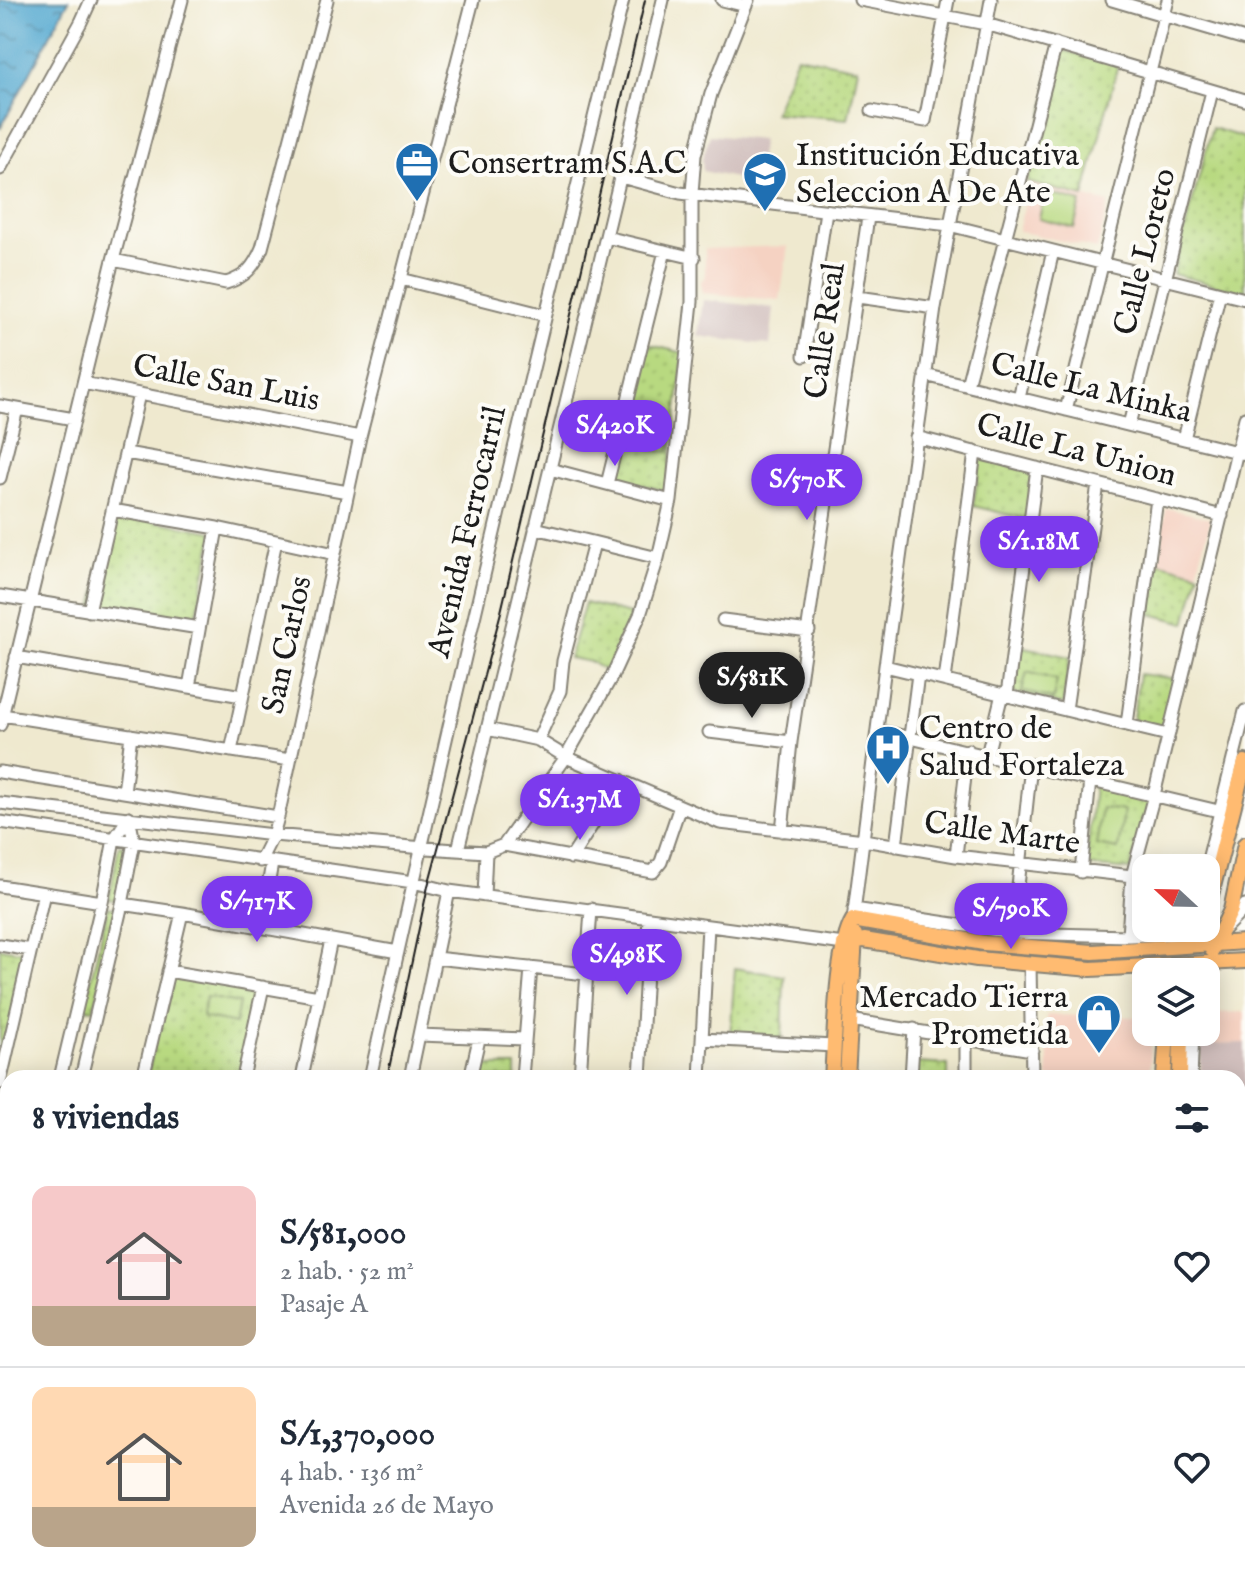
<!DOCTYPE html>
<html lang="es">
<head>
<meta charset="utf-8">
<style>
	:root { --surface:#fff; --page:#f6f6f7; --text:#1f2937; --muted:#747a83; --line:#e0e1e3; --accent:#7c3aed }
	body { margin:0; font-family:"IM FELL English",serif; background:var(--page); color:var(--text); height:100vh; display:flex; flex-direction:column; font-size:30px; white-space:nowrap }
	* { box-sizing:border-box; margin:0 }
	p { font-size:26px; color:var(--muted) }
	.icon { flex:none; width:44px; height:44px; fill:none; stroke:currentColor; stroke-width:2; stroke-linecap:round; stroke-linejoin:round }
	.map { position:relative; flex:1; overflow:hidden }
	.drawer { position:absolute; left:0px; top:1070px; width:1246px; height:512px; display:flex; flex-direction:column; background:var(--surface); border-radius:24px 24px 0 0; box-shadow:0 4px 20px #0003 }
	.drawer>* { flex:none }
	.needle { width:52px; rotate:292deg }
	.controls { position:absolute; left:1132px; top:854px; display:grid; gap:16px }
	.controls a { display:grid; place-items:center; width:88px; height:88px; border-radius:16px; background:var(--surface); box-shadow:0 4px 20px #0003; font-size:40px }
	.price { position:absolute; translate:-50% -68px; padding:0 18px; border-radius:28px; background:var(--accent); color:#fff; font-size:26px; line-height:52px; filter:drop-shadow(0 2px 4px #0008) }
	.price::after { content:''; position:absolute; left:50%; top:48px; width:24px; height:18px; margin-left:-12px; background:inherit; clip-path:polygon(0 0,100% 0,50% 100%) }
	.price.on { background:#222; color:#fff }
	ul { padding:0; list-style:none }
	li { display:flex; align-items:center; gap:24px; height:200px; padding:0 32px }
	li+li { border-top:2px solid var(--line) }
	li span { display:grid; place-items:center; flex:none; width:224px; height:160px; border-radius:16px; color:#555 }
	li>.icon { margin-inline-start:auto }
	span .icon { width:96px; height:96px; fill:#fffc; stroke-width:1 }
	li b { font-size:34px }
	h2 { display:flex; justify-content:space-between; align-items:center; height:96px; padding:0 32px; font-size:34px }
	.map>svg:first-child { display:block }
	.built { fill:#f5d2c2 }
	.industrial { fill:#d1bfbd }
	.green { fill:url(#green-dots); stroke:#6a7a4e; stroke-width:2 }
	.pitch { fill:#b8d980; stroke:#6a7a4e; stroke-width:2 }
	.water { fill:url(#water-ripples); stroke:#386276; stroke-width:2 }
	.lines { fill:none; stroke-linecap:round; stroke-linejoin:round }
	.minor-casing { stroke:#868276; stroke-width:15 }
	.major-casing { stroke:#868276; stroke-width:18 }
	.minor { stroke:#fff; stroke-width:11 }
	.major { stroke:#ffbb71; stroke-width:14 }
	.rail { stroke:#1c1c1c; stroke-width:2 }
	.labels { text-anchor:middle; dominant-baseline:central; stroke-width:8; stroke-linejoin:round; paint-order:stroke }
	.poi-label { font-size:32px; fill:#1c1c1c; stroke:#fdfcf7; text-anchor:start }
	.street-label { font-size:32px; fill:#1c1c1c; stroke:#fdfcf7 }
</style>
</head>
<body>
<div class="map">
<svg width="1245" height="1582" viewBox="0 0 1245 1582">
	<defs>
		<pattern id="green-dots" width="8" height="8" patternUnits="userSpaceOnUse" patternTransform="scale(2)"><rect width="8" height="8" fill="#b8d980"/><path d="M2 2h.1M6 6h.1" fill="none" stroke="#9eba6e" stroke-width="1.8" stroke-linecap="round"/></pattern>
		<pattern id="water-ripples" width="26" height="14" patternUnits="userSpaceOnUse" patternTransform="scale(2)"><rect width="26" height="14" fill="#55a9d0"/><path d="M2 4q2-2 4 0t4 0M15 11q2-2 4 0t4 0" fill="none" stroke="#4689a8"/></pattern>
	</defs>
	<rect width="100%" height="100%" fill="#fdfcf7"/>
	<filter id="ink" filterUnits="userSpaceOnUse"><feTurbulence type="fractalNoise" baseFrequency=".0125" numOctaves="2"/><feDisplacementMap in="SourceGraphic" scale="16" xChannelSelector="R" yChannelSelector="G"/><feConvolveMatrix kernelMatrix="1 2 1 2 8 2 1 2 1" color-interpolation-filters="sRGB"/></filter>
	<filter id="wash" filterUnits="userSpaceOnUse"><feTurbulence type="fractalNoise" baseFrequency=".006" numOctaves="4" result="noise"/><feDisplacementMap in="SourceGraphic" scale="32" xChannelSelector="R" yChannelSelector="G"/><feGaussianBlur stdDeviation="1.8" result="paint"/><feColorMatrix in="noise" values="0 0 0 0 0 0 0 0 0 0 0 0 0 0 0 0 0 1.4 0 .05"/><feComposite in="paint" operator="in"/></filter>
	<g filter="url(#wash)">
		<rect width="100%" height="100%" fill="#efe9cf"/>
		<!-- built -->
		<path class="built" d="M1030,182L1109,203L1097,249L1018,231Z
			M788,246L780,300L702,293L701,281L705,277V249Z
			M1166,508L1211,519L1197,572L1159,563Z
			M1245,1012V1043L1201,1044V1032H1206V1013Z
			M1047,1015L1146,1017V1032H1151L1150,1078H1048Z
			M1238,1533H1245V1582H1181V1574H1238Z
			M1056,1574H1132V1582H1056Z"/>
		<!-- industrial -->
		<path class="industrial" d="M710,135L761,140L758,183L703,171L702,159Z
			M703,300L774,308L770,345L698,336Z
			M1245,1043V1328H1238V1078H1200L1201,1044Z"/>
		<!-- green -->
		<path class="green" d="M1058,49L1118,64L1084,197L1027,182Z
			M797,56L858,68L848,119L774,113Z
			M1212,128L1245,138V293L1173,274Z
			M646,344L684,353L667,491L614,478Z
			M981,458L1033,472L1026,519L973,506Z
			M115,514L214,532L195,623L93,608Z
			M1158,562L1199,573L1186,623L1151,614Z
			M585,603L634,615L607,672L591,662L569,658Z
			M1016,645L1070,657L1063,705L1011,692Z
			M1139,674L1178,679L1167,730L1134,723L1133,719Z
			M1094,785L1150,799L1130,870L1086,866Z
			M119,845L128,847L118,900L109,899Z
			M108,907L118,909L94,1009L84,1008Z
			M0,948L26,952L0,1073Z
			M735,968L784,976L782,1040L730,1037Z
			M169,976L257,988L239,1078H147Z
			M916,1063L948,1065V1078H915Z
			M477,1066H516V1078H474Z"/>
		<!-- pitch -->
		<path class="pitch" d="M1045,192L1081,202L1074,228L1039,219Z
			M655,411L673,412L669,452L651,450Z
			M1027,672L1057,680L1053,699L1022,691Z
			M1102,808L1124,811L1118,849L1096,845Z
			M206,997L239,1003L235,1024L202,1017Z"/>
		<!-- water -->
		<path class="water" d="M0,0H69L0,129Z"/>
	</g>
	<g filter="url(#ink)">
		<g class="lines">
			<!-- minor casing -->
			<g class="minor-casing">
				<path id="minor" d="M722,0L746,6
					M860,0L986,24L1245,100
					M1112,0L1245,39
					M872,111L925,121L948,0
					M0,169L81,22L91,0
					M621,177L680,193L949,225L1245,299
					M606,237L694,258
					M113,260L226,283C246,277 254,267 262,248L327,0
					M401,279L545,315
					M858,297L935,308
					M804,356L826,211
					M925,375L1245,454
					M83,383L360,437
					M967,385L1056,44
					M1019,398L1053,251
					M0,406L74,419
					M1066,410L1168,0
					M1129,425L1212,91
					M916,437L1222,516
					M1184,439L1220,293
					M126,453L348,492
					M550,469L671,501
					M0,478L17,409
					M607,484L665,251
					M112,510L217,528L335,554
					M535,528L658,558
					M0,596L199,628
					M89,611L139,394
					M723,620L809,631
					M16,657L242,696
					M885,666L1168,735
					M717,679L799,690
					M945,680L975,452
					M189,687L217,528
					M1007,695L1037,468
					M1066,710L1098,484
					M2,715L290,760
					M1127,724L1157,499
					M0,725L113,260L182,0
					M487,729L538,740L566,757L720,823L864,840L956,856L1132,876
					M877,730L1231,814
					M709,732L791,742
					M538,740L560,691L563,661L594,543
					M231,751L276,541
					M987,755L1002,694
					M0,772L278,817
					M124,792L131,735
					M0,803L273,835L412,847L486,852L504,845L566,757L612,676L640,615L658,558L671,501L692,302V193L695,155L711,94L748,0
					M0,822L413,882L449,891L844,944
					M782,831L791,742L868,217
					M504,845L653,872L661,862L680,806
					M896,846L918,674
					M458,850L663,0
					M956,856L968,750
					M571,858L621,780
					M260,861L273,835L278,817L360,437L473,0
					M1206,868L1245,711
					M1081,872L1090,780
					M0,886L102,902
					M484,896L486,852
					M122,904L182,913L398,952
					M854,909L1013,933L1128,936L1221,932L1244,909L1245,905
					M853,920L885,666L935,308L991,0
					M261,927L272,863
					M1013,933L1031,765
					M1128,936L1132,876L1154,795L1245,418
					M0,945L31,950
					M435,958L586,974
					M1030,963L1032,1078
					M168,971L319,997
					M850,1020L1032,1050
					M419,1035L524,1039
					M966,1038V1078
					M702,1039L834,1046
					M60,1078L102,902L114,839L129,817
					M81,1078L122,904L134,842L129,817
					M143,1078L182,913
					M243,1078L263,987
					M302,1078L331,940
					M370,1078C449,718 534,358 623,0
					M410,1078L449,891
					M470,1078L479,1039
					M522,1078L531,968
					M580,1078L591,909
					M640,1078L649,918
					M700,1078L708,926
					M911,1078L914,1029
					M1191,1078L1193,1032
					M0,1083L44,893
					M0,1111L8,1113
					M0,1172L8,1174
					M0,1183L8,1185
					M0,1245L8,1247
					M0,1341L8,1306
					M0,1425L8,1390
					M0,1489L8,1491
					M0,1545L8,1547
					M895,1574L958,1582
					M973,1574V1582
					M1042,1574V1582
					M14,1582L16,1574
					M64,1582L65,1574
					M258,1582L260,1574
					M290,1582L291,1574
					M333,1582V1574
					M363,1582L364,1574
					M512,1582L513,1574
					M744,1582L745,1574
					M1174,1582V1574"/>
			</g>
			<!-- major casing -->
			<g class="major-casing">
				<path id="major" d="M1206,914L1245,762
					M853,920L984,943L1093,952L1245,942
					M844,944L864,940L977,959L1091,969L1245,961
					M1212,950L1231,910L1245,844
					M832,1078C835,1040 835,950 853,920
					M847,1078L855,935
					M1164,1078L1167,1032
					M1180,1078L1181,1032
					M805,1582L806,1574
					M822,1582V1574
					M1147,1582V1574
					M1165,1582V1574"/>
			</g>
			<!-- minor -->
			<use href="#minor" class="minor"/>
			<!-- major -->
			<use href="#major" class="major"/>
			<!-- rail -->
			<path class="rail" d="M387,1078L428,886L501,612L645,0
				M276,1582L278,1574"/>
		</g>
	</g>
	<!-- icons -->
	<defs>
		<g id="office-pin" transform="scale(2.3)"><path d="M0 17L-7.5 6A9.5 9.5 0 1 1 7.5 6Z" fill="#1f6fb2" stroke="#fdfcf7"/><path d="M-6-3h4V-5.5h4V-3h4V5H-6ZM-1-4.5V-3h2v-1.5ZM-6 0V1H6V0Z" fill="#fff"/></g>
		<g id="school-pin" transform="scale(2.3)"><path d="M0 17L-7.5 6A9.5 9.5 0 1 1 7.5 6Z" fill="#1f6fb2" stroke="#fdfcf7"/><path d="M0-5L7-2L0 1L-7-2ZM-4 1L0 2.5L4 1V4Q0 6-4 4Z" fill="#fff"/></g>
		<g id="hospital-pin" transform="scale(2.3)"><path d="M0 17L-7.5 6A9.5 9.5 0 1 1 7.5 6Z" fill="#1f6fb2" stroke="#fdfcf7"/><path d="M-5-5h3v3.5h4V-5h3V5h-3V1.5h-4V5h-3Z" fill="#fff"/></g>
		<g id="shop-pin" transform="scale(2.3)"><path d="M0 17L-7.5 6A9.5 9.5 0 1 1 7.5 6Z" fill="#1f6fb2" stroke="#fdfcf7"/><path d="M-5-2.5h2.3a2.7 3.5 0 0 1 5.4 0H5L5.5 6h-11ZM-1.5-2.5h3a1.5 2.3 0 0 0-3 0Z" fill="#fff"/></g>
	</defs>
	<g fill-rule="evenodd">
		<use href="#office-pin" x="417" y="164"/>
		<use href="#school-pin" x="765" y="174"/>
		<use href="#hospital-pin" x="888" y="747"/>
		<use href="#shop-pin" x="1099" y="1016"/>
	</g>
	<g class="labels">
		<!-- poi labels -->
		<g class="poi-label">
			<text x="796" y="156">Institución Educativa<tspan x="796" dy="37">Seleccion A De Ate</tspan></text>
			<text x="448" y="164">Consertram S.A.C</text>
			<text x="919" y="729">Centro de<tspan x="919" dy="37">Salud Fortaleza</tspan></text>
			<text x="1068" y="998" text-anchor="end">Mercado Tierra<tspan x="1068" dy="37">Prometida</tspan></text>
		</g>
		<!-- street labels -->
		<g class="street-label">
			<text transform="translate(1146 252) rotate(-76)">Calle Loreto</text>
			<text transform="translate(826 331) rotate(-82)">Calle Real</text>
			<text transform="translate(226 384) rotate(11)">Calle San Luis</text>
			<text transform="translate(1091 389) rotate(14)">Calle La Minka</text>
			<text transform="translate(1076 451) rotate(15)">Calle La Union</text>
			<text transform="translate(468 532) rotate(-77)">Avenida Ferrocarril</text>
			<text transform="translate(288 645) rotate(-78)">San Carlos</text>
			<text transform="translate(1002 834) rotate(8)">Calle Marte</text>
		</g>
	</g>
</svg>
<div class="controls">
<a><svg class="needle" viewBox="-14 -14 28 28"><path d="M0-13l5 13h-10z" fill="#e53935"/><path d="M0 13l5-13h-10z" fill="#747a83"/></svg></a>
<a><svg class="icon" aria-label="layers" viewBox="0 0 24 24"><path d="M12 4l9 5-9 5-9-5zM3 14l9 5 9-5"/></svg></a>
</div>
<b class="price" style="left:615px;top:468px">S/420K</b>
<b class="price" style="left:807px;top:522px">S/570K</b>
<b class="price" style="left:1039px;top:584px">S/1.18M</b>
<b class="price on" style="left:752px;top:720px">S/581K</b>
<b class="price" style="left:580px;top:842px">S/1.37M</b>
<b class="price" style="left:257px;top:944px">S/717K</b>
<b class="price" style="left:1011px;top:951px">S/790K</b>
<b class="price" style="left:627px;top:997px">S/498K</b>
<section class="drawer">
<h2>8 viviendas<svg class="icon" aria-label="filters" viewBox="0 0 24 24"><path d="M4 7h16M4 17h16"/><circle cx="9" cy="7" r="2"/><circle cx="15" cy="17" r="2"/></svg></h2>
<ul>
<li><span style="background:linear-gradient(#f6c9c9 75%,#b9a48a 0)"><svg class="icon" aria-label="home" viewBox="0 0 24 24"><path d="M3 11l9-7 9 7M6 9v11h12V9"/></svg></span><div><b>S/581,000</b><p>2 hab. · 52 m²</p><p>Pasaje A</p></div><svg class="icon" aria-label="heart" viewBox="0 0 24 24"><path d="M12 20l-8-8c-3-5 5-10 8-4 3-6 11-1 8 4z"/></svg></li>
<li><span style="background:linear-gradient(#ffd9b3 75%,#b9a48a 0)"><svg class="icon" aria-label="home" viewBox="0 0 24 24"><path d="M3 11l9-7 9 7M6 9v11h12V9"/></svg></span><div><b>S/1,370,000</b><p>4 hab. · 136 m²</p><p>Avenida 26 de Mayo</p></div><svg class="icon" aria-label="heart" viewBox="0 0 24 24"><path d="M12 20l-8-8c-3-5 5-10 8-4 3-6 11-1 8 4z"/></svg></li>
</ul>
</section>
</div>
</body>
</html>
